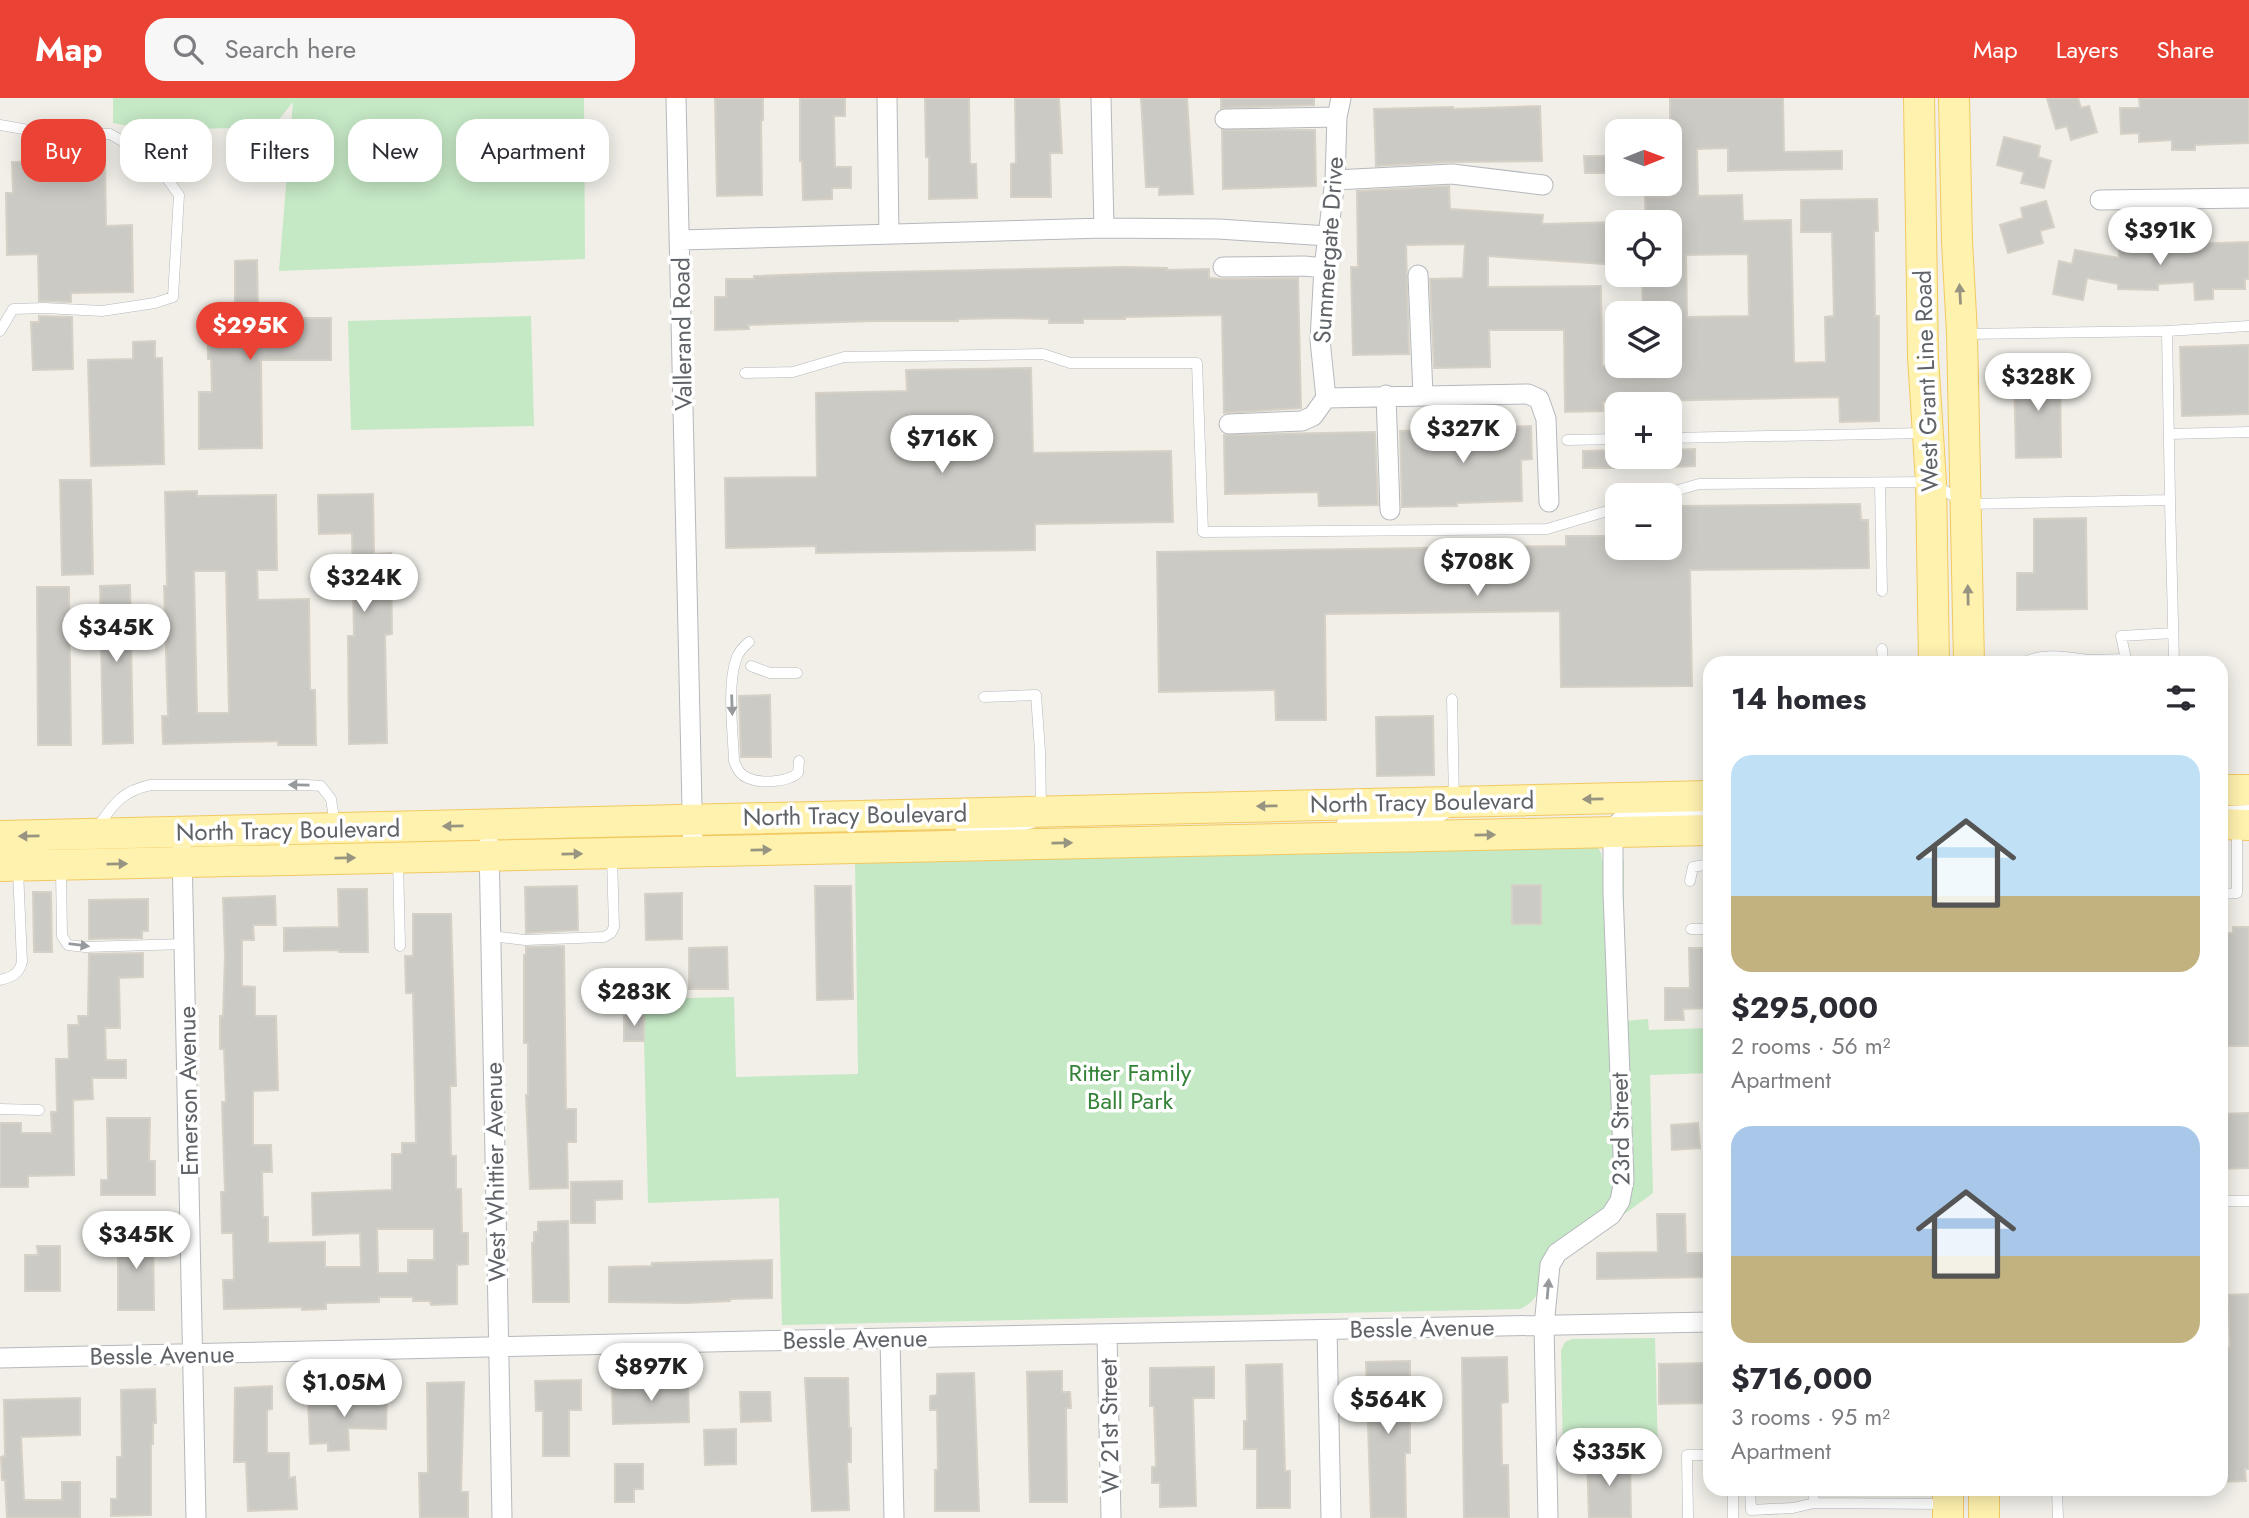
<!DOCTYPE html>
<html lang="en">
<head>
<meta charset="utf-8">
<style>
	:root { --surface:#fff; --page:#f7f7f7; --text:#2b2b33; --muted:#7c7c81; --accent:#ea4335 }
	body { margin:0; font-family:Jost,sans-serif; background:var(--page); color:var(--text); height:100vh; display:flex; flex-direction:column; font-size:26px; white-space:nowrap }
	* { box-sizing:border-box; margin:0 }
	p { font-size:23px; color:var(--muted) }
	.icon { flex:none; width:38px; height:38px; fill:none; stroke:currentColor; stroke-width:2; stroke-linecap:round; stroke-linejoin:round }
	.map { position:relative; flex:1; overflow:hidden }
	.details { position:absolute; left:1703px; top:558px; width:525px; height:840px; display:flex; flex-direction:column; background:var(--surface); border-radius:21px; box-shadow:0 4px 18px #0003 }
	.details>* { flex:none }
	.guide { position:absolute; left:21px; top:21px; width:665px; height:63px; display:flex; gap:14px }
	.needle { width:46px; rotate:89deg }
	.buttons { position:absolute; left:1605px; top:21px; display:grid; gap:14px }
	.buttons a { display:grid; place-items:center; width:77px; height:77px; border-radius:14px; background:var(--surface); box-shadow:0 4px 18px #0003; font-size:35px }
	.price { position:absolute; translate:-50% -60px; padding:0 16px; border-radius:24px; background:#fff; color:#222; font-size:23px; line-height:46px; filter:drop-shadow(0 2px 4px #0008) }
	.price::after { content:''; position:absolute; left:50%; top:42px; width:21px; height:16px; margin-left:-10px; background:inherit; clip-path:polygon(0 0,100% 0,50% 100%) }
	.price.on { background:var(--accent); color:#fff }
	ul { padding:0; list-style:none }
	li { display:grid; align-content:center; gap:14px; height:371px; padding:0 28px }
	li span { display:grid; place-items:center; height:217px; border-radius:21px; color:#555 }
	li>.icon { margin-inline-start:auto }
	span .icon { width:126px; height:126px; fill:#fffc; stroke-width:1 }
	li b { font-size:30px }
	h2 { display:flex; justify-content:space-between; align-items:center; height:84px; padding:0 28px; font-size:30px }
	.tag { padding:0 24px; border-radius:21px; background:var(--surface); box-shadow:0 4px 18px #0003; font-size:24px; line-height:63px }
	.tag.on { background:var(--accent); color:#fff }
	header { display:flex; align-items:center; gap:42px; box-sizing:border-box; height:98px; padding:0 35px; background:var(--accent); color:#fff }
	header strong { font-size:33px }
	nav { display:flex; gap:38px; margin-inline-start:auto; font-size:24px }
	.search { width:490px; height:63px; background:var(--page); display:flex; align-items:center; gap:18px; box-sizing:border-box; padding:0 24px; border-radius:21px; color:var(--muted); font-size:26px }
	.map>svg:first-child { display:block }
	.green { fill:#c5e8c5 }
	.building { fill:#cccac5; stroke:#d6d1c6; stroke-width:2; fill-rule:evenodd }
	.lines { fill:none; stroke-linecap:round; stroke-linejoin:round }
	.lane-casing { stroke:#b5b8bc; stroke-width:11 }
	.street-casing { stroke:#b5b8bc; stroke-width:21 }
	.primary-casing { stroke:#f2c960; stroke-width:32 }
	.lane { stroke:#fff; stroke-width:10 }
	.street { stroke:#fff; stroke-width:19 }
	.primary { stroke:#fff2af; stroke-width:30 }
	.oneway { fill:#979581 }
	.oneway2 { fill:#979a9d }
	.labels { text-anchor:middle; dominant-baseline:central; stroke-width:7; stroke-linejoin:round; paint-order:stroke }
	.street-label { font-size:24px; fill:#5f6368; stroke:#fff }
	.park-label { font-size:24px; fill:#348238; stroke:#fff }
</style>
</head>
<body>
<header>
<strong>Map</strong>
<div class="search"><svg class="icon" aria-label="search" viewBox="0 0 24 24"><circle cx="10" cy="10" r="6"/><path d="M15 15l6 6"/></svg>Search here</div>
<nav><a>Map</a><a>Layers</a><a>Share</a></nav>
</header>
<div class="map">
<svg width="2249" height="1420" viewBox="0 0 2249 1420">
	<rect width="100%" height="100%" fill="#f1efe8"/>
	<!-- green -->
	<path class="green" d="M113,0H584L585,161L279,173L293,4L273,29L149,32L113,25Z
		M531,218L534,328L351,332L348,223Z
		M1597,748L1601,755L1602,762H1624V923L1648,921L1649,932L1710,930V975L1650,977L1653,1095L1570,1156L1545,1164C1542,1184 1541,1202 1520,1211L782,1227L779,1100L648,1105L643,901L734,899L736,979L858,976L855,761Z
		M1655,1240L1658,1355L1563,1358L1561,1252L1565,1244L1572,1241Z"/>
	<!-- building -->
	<path class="building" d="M715,0H763V22H761L762,97L717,98Z
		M800,0H845V18H834L835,69H851V90H832V101L803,102L802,63H800Z
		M925,0H969L970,66H976L977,100L929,101V59H926Z
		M1015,0H1059L1062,55H1050L1051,99H1011V66L1016,65Z
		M1141,0H1187L1193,96L1159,97V89H1146Z
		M1221,0H1314V7L1221,10Z
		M1670,0H1783L1784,54L1842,53V71L1728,73V50L1697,51L1698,98L1742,97L1743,123L1791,122L1794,265L1826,264L1825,219L1834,218L1832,134H1801V102L1877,101L1878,133H1874L1875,218H1879V323L1840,324L1839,299L1603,304V313L1565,314L1564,232H1489L1490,269L1434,270L1430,181L1463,180L1465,146L1406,147L1409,256L1353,257L1351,169H1358L1357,93L1449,88L1450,111L1543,117L1542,126L1617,124V167L1488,158V189L1601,188L1602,268H1670V215H1643L1642,177H1670V124H1646L1645,99H1670ZM1748,156L1749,218L1687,219L1686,157Z
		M2047,0H2078L2081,10L2089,8L2097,34L2071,42L2067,28L2056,31Z
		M2139,0H2249V45L2195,47V52H2172V42L2139,44V35L2121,36L2120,10H2140Z
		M1540,8L1542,63L1451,64L1376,68L1374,11L1453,9L1454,11Z
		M1222,32H1315L1316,88L1223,91Z
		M2004,39L2040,48L2038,59L2051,63L2044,90L2021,85L2024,74L1997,67Z
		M1584,58H1617V75H1585Z
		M105,62L106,128L132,127L133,194L71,195V204L39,203L38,156L7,157L6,95H13L12,64Z
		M2046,103L2054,129L2040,133L2043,145L2008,155L2000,127L2023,120L2021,110Z
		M2168,133H2189L2190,146L2249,144V181H2245V191H2213V201L2195,202L2194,184L2158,186V192L2118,191V186L2087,180L2083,202L2053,196L2059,163L2072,166L2075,152L2119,160V153H2140V145H2169Z
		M257,162L258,214H273V220H331V262H261L262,350L199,351V294H212L211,261H208L207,215L235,214V163Z
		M1124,169L1167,170V172L1209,171V180L1223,181L1298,180L1301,310L1224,315L1222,217L1125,219V221H1083V225H1049V221L1010,220L958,221V223H874L748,227L749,231L715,232V199H726V181H754V178L839,175Z
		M39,218L72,219L73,271L33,272L31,224H39Z
		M155,243V260H162L164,366L91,368L88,262L133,261V244Z
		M2249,247V316L2182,318L2180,249Z
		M1031,270L1033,355L1171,353L1173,424L1035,426V452L816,455V448L726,450L725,380L817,379L816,295L907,293L906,272Z
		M2060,271L2061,359L2016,360L2014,272Z
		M1531,328L1532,361L1521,362L1522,403L1457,405V408L1402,409L1400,333Z
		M1375,334L1378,407L1319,408L1318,394L1225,396L1224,337Z
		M1695,351V368L1670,369V352Z
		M1617,352V370H1583V353Z
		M60,382H91L93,476L62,477Z
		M197,393V398L276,397L277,472H257L258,502L309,501L310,592H315L316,647H278V643L163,646L162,618H168L164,488H167L165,394ZM194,473H226L229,615H197Z
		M373,396L374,456L391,455L392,536L385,537L387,645L349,646L348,538H354L352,435L319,436L318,397Z
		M1860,406L1861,422H1868L1869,470L1690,472L1692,588L1561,589L1560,513L1325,516L1326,622H1276L1275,592L1159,594L1157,454L1566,448V438H1617V450H1670V437H1679V408Z
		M2086,420L2087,511L2017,512V475H2034V421Z
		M130,487L133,645L103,646L100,488Z
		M37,489H69L71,647H38Z
		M770,597L771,659H741L739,598Z
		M1433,618L1434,677L1377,678L1376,619Z
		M1512,787H1541V826H1512Z
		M577,788L578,832L526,835L525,789Z
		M815,788H851L853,901L817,902Z
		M338,791H367L368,854H339V852L284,853V830L339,829Z
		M33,794H51L52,854H34Z
		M682,795V841L646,842L645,796Z
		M275,798L276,827H253L254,842H242V888L255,889V918H276L278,992L253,993V1047H271L272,1074H262L263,1119H268V1145L325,1144V1169H361L360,1135L313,1137L312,1095L392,1092V1056H402V1045H416L413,895H406L405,858H413V816H451L456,988H450L451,1058H456V1091H461L462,1135H468V1166L457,1167V1206L431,1207L430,1203H413V1199H379V1204L326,1205V1211L302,1212V1209L224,1211L223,1182H234L233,1135H222L221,1094H225L222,1004H226L224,951H220V918H223L225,858L223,800ZM377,1131H434V1162H408V1175H378Z
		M148,801V833H142V840L89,841V802Z
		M2233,829H2249V948H2221V835H2233Z
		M564,848L566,1011H576V1044H567L568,1090L530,1091L526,997H528V945H524V857H526V849Z
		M727,849L728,891H689V850Z
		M1689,850H1710V910L1683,911L1684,922H1665V890H1690Z
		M143,855V879L119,880L120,930H105L106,962H126V980H92L93,1001L73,1002L74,1077L28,1078V1089H0V1025H21V1035H52L51,1014H57L56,961H69L68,927H79L78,918H88L89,856Z
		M624,918H644V943H624Z
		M2249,1015V1070L2221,1071V1016Z
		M107,1020H150L149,1063H155V1097H101V1082H108Z
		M1698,1025L1700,1050L1672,1052L1671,1027Z
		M622,1083V1101L595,1102V1125H571V1084Z
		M1657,1116H1685L1686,1155H1710V1179L1597,1181V1155L1658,1154Z
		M568,1123L569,1204H533L532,1145H534V1134H538V1124Z
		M153,1133L154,1212H118V1134Z
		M37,1148H60V1193H25V1157H38Z
		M772,1162V1200L730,1201V1203L685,1205L609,1204V1169L652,1168V1165Z
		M2249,1196V1371H2245L2246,1383L2221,1384V1249H2230L2228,1197Z
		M1507,1259L1508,1304L1501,1305L1502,1367H1508L1509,1420H1464L1462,1260Z
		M1410,1263V1355H1405L1406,1420H1371L1366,1264Z
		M1710,1265V1305L1659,1306V1266Z
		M1282,1266L1285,1373H1290V1410H1257V1351H1244V1323H1247L1246,1267Z
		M1214,1269V1300H1193L1196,1408L1160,1409V1385H1152V1369H1156L1154,1308H1150V1270Z
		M1062,1273V1294H1070L1071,1310H1066L1067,1404H1030L1027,1274Z
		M974,1275L979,1413H935V1372H938L937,1312H930V1298L937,1297V1276Z
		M805,1280H848L849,1330H851V1364H847L849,1412L812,1413Z
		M581,1282V1312H569V1358H543V1313H536L535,1283Z
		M688,1283L689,1324L613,1326L612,1287Z
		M464,1284L461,1394H468V1420H420L419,1375H428L427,1285Z
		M272,1288V1311L267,1312V1355H289V1380L295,1379L297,1411L248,1413L246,1364H234L235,1290Z
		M155,1291L156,1325H153V1346H151V1417L111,1418V1401H117V1359H122L121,1292Z
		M740,1294H770L771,1323L741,1324Z
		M355,1298L387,1299L386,1331L348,1330L349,1352L328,1353V1345L310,1346L308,1302L355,1300Z
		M80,1300V1337L21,1339L24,1402H62V1384H80V1420H7L5,1382H2L1,1359L5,1358L4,1302Z
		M736,1331V1366L705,1367L704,1332Z
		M1630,1360L1631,1420H1589L1587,1361Z
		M615,1366H643V1391H634V1404H615Z"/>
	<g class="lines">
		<!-- lane casing -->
		<g class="lane-casing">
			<path id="lane" d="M0,27L51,36H110L153,61L179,97L173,199L155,205L102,213L44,210L13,211L0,233
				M2167,233L2249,228
				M1965,236L2167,233L2170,402
				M745,275L793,274L844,259L1043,256L1070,265H1197L1203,434L1547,431L1617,410
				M2169,336L2249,334
				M1670,340L1925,335
				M1567,342L1617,341
				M1880,385L1882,493
				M1661,397L1699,386L1931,384L1966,406L2170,402L2174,565
				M749,544C743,549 738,554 736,562C727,587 733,635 734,663C737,671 740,677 748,680C761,686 788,684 798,675L799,663
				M1882,551L1883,565
				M2023,565C2042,554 2067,559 2088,562
				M2088,565V562L2126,561L2121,538L2173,535
				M751,568L770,575H797
				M984,599L1036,597L1040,653L1041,710
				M2225,713L2249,712
				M1342,725L1437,721L1452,711L1454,704L1452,601
				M96,731C113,707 121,693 151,687H307L321,688L331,701L335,727
				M961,733L1007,732L1032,725
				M398,763L400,848
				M61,771L62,838L68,847L85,849L185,846
				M1690,783L1693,769L1710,766
				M2221,796L2237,795V731
				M1691,831H1710
				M491,838L525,842L604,839L611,835L614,829L612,759
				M0,882C12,879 19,876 22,864L18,772
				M0,1011L39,1012
				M2221,1103H2249
				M1733,1391V1420
				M1750,1391L1751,1412L1793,1410L1814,1405
				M1813,1391L1814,1405L1946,1406
				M2057,1391L2058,1420
				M1688,1420L1687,1357H1710"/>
		</g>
		<!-- street casing -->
		<g class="street-casing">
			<path id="street" d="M676,0L693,754
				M887,0L889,136
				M1101,0L1104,130
				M1225,21L1337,19
				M1335,82L1452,76L1543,87
				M2100,102L2249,100
				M680,142L1104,130L1218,131L1328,138
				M1223,169L1304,168L1324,170
				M1418,177L1423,297
				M1386,297L1390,412
				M1326,300L1528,296L1539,301L1546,321L1549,404
				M1326,300L1320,242L1324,170L1335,82L1337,19L1341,0
				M1229,326L1302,323L1313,318L1326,300
				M489,746L502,1420
				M182,753L196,1420
				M1327,1232L1331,1420
				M1107,1237L1111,1420
				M890,1240L894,1420
				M0,1260L890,1240L1710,1224
				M1548,1420L1544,1228L1550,1167L1557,1155L1611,1117L1620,1103L1624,1082L1613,794V734C1617,724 1623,720 1633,716L1692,714L1710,703"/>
		</g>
		<!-- primary casing -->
		<g class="primary-casing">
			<path id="primary" d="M1919,0L1923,259L1931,384L1934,565
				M1954,0L1957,143L1962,236L1969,565
				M2221,692H2249
				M2221,726L2249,727
				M0,738L1710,698
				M0,768L1710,732
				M1948,1391V1420
				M1984,1391V1420"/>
		</g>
		<!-- lane -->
		<use href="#lane" class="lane"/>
		<!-- street -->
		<use href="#street" class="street"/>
		<!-- primary -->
		<use href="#primary" class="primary"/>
	</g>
	<!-- one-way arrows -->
	<defs><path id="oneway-solid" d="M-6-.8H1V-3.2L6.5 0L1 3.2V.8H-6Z" transform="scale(1.75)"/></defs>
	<g class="oneway">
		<use href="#oneway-solid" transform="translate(1960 196) rotate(-93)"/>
		<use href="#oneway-solid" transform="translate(1968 497) rotate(-91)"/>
		<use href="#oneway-solid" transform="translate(1593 701) rotate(179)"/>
		<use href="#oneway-solid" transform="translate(1267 708) rotate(179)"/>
		<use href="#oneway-solid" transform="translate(453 728) rotate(179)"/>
		<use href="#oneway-solid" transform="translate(1485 737) rotate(-1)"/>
		<use href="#oneway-solid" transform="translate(29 738) rotate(179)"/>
		<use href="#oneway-solid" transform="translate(1062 745) rotate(-1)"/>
		<use href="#oneway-solid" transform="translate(761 752) rotate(-1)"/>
		<use href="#oneway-solid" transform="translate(572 756) rotate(-1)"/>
		<use href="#oneway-solid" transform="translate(345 760) rotate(-1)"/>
		<use href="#oneway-solid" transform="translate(117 766) rotate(-1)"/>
	</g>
	<g class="oneway2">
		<use href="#oneway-solid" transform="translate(732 607) rotate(88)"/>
		<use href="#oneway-solid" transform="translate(299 687) rotate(-179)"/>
		<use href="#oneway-solid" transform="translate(79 847) rotate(7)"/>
		<use href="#oneway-solid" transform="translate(1548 1191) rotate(-85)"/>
	</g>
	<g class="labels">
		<!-- street labels -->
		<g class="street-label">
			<text transform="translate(1328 152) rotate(-86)">Summergate Drive</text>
			<text transform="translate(682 236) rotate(-91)">Vallerand Road</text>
			<text transform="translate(1926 283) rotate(-92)">West Grant Line Road</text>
			<text transform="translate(1422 704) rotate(-1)">North Tracy Boulevard</text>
			<text transform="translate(855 717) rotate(-1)">North Tracy Boulevard</text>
			<text transform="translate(288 732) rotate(-1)">North Tracy Boulevard</text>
			<text transform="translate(188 993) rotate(-91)">Emerson Avenue</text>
			<text transform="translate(1620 1031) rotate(-91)">23rd Street</text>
			<text transform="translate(495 1074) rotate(-91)">West Whittier Avenue</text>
			<text transform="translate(1422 1230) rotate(-1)">Bessle Avenue</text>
			<text transform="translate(855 1241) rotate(-1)">Bessle Avenue</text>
			<text transform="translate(162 1257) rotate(-1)">Bessle Avenue</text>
			<text transform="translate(1109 1328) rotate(-91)">W 21st Street</text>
		</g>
		<!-- park labels -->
		<g class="park-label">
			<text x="1130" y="974">Ritter Family<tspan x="1130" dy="28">Ball Park</tspan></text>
		</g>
	</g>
</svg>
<div class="buttons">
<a><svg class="needle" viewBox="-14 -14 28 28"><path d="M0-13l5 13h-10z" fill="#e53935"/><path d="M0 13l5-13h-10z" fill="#7c7c81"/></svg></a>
<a><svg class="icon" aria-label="locate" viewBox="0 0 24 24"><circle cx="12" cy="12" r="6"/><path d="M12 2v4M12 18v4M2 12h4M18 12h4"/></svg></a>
<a><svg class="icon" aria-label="layers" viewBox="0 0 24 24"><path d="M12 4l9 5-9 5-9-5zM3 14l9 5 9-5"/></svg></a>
<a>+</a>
<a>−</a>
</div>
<b class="price" style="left:2160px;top:169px">$391K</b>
<b class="price on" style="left:250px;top:264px">$295K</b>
<b class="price" style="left:2038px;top:315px">$328K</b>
<b class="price" style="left:1463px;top:367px">$327K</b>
<b class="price" style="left:942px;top:377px">$716K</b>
<b class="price" style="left:1477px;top:500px">$708K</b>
<b class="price" style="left:364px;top:516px">$324K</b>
<b class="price" style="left:116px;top:566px">$345K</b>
<b class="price" style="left:634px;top:930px">$283K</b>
<b class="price" style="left:136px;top:1173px">$345K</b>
<b class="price" style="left:651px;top:1305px">$897K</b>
<b class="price" style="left:344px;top:1321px">$1.05M</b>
<b class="price" style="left:1388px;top:1338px">$564K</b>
<b class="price" style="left:1609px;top:1390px">$335K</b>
<div class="guide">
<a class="tag on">Buy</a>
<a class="tag">Rent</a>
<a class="tag">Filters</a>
<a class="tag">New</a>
<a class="tag">Apartment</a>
</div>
<section class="details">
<h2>14 homes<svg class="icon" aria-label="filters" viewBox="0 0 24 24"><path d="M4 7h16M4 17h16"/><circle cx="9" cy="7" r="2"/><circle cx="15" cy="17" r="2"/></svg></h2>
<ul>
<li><span style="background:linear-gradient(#bfe0f5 65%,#c2b280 0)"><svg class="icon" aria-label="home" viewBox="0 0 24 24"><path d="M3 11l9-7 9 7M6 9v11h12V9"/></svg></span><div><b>$295,000</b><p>2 rooms · 56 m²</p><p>Apartment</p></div></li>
<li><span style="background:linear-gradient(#a9c7e8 60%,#c2b280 0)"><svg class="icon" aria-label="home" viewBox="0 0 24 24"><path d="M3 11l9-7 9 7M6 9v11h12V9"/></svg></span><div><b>$716,000</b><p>3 rooms · 95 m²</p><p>Apartment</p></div></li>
</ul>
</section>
</div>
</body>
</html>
